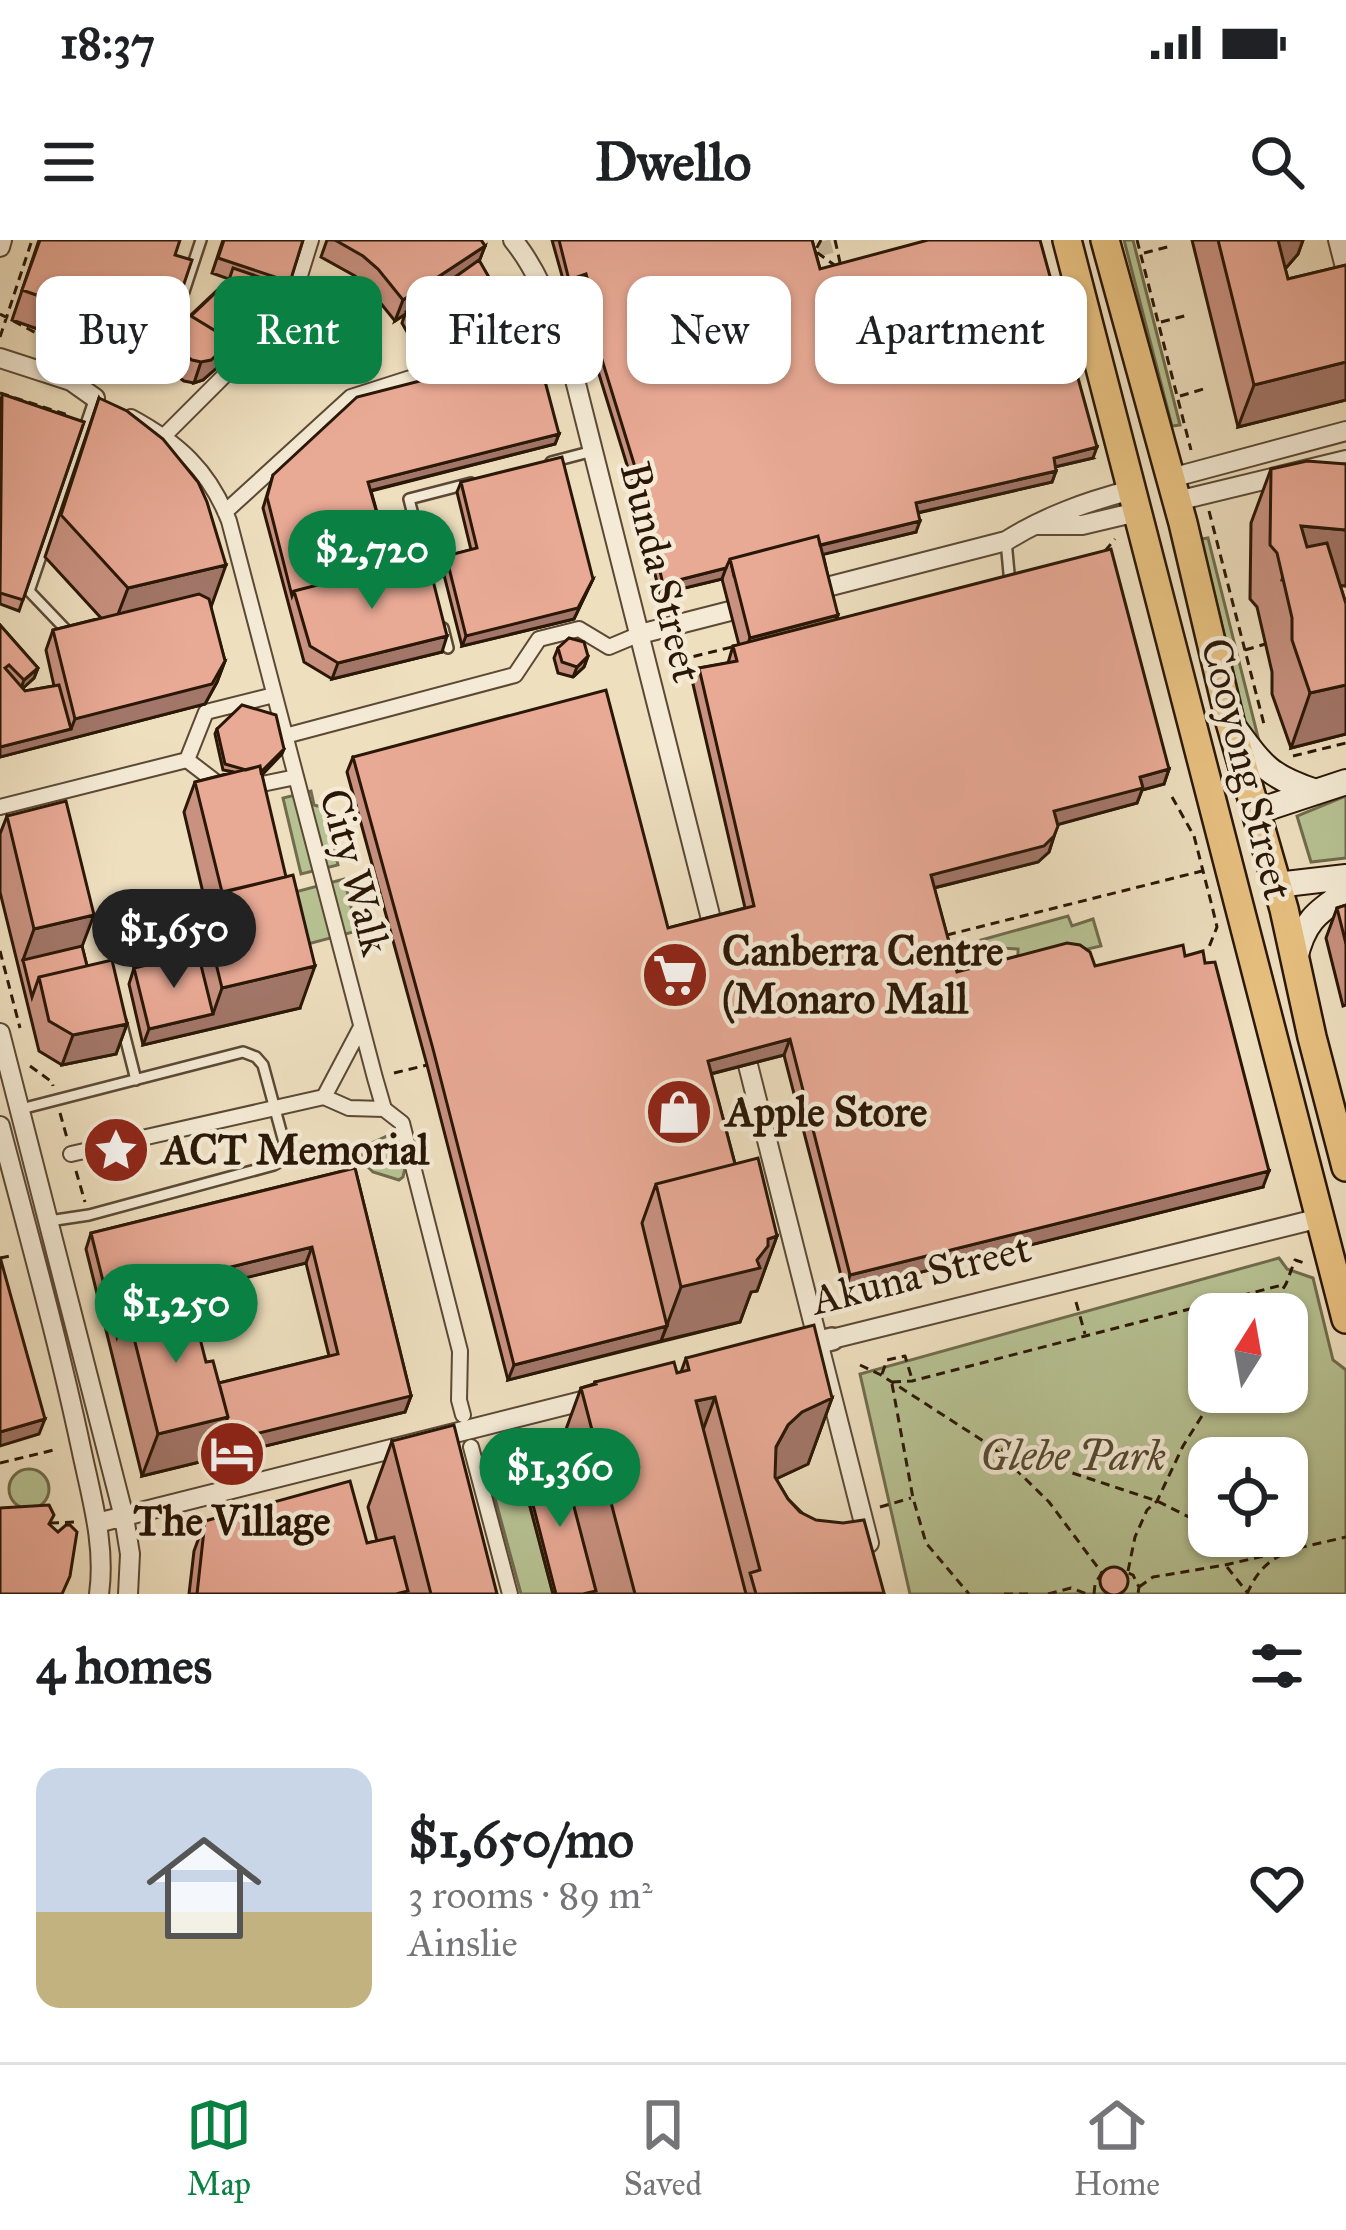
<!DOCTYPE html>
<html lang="en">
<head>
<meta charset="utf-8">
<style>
	:root { --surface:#fff; --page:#f6f6f6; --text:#202124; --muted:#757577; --line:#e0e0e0; --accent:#0b8043 }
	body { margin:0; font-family:"IM FELL Great Primer",serif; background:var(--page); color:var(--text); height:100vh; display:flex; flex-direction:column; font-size:45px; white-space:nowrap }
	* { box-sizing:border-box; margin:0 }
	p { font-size:39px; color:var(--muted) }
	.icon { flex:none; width:66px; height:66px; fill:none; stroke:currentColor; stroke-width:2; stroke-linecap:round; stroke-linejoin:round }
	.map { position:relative; height:1354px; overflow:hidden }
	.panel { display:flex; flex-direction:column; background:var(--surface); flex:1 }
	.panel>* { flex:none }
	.top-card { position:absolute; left:36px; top:36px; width:1275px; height:108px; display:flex; gap:24px }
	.needle { width:78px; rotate:11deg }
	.fabs { position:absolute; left:1188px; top:1053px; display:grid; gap:24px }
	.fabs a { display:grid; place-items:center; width:120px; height:120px; border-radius:24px; background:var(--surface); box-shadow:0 3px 9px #0004; font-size:60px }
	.price { position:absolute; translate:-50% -102px; padding:0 27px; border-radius:42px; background:var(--accent); color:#fff; font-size:39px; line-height:78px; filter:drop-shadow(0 3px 6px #0008) }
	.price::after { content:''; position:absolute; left:50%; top:72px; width:36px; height:27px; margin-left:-18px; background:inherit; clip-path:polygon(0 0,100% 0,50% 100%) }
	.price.active { background:#222; color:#fff }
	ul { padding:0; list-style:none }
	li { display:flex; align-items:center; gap:36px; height:300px; padding:0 36px }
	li+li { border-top:3px solid var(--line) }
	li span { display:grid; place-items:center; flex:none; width:336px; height:240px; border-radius:24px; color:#555 }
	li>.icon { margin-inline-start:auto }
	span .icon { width:144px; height:144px; fill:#fffc; stroke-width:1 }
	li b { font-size:51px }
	h2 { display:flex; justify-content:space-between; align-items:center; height:144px; padding:0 36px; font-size:51px }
	.pill { padding:0 42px; border-radius:24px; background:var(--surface); box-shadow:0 3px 9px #0004; font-size:42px; line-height:108px }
	.pill.active { background:var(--accent); color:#fff }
	.status { display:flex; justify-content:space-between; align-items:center; height:84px; padding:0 60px; background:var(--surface); direction:ltr }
	.status svg { height:33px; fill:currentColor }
	header { display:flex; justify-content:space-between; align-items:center; height:156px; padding:0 36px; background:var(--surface); font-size:54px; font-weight:700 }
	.dock { display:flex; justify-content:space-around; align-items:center; height:168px; border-top:3px solid var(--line); background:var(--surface); font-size:33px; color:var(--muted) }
	.dock a { display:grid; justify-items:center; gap:6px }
	.dock .active { color:var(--accent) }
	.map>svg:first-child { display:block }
	.green { fill:#b7c293; stroke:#706c4d; stroke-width:3; fill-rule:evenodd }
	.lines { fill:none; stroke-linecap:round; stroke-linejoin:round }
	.pedestrian-tunnel { stroke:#c7b79a; stroke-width:14; stroke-dasharray:14 7; stroke-linecap:butt }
	.service-casing { stroke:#5b4935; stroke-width:14 }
	.pedestrian-casing { stroke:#5b4935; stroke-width:18 }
	.minor-casing { stroke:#5b4935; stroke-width:22 }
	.tertiary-casing { stroke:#5b4935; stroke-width:26 }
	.secondary-casing { stroke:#2a1707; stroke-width:28 }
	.primary-casing { stroke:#2a1707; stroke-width:32 }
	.path { stroke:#2a1707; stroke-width:3; stroke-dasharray:9 6; stroke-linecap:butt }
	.service { stroke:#f4ead5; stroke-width:9 }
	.pedestrian { stroke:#f4ead5; stroke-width:14 }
	.minor { stroke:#f4ead5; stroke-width:18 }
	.tertiary { stroke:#f4ead5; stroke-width:21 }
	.secondary { stroke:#f4ead5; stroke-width:24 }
	.primary { stroke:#e7c080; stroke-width:27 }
	.wall { fill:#c89180; stroke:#2a1707; stroke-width:3; fill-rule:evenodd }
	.shaded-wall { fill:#a27668; stroke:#2a1707; stroke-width:3 }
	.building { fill:#e8a995; stroke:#2a1707; stroke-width:3 }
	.labels { text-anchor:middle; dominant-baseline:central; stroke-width:9; stroke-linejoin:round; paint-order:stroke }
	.street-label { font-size:42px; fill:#2a1707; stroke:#f4ead5 }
	.poi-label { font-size:42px; font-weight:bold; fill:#2a1707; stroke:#f4ead5; text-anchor:start }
	.park-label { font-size:42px; font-style:italic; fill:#544a31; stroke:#f4ead5 }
</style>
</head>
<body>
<div class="status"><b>18:37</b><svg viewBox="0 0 49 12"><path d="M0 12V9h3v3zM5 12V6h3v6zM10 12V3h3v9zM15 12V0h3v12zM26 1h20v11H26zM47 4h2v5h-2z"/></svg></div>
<header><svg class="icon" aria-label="menu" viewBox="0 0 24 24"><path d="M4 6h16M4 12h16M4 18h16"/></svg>Dwello<svg class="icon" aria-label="search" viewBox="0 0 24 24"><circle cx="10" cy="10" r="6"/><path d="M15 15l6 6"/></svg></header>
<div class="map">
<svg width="1346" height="1354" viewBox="0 0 1346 1354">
	<rect width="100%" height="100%" fill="#eedfbf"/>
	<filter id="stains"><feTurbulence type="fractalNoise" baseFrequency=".00167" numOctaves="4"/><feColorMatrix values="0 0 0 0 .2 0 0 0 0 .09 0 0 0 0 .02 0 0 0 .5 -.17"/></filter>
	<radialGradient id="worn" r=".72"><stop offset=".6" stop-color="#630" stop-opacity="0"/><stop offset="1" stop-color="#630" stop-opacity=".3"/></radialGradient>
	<!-- green -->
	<path class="green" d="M1124,0H1133L1180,185L1172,186Z
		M1208,298L1260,505L1249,497L1201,299Z
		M311,551L314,565L325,568L338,625L301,634L283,558Z
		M1346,556V618L1311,622L1297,576Z
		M344,639L357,691L308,704L295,652Z
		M1068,676L1072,686L1093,679L1101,706L1018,725V709L983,707L981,700Z
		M400,890L406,923L403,937L399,940L373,932L359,918L372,903Z
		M1279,1018L1287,1029L1313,1038L1333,1120L1346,1130V1354H910L860,1134ZM1209,1074H1287V1152H1209ZM1209,1218H1287V1296H1209Z
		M9 1249a20 20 0 1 1 40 0a20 20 0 1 1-40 0Z
		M522,1236L553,1354H521L491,1244Z"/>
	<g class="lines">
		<!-- pedestrian-tunnel -->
		<path class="pedestrian-tunnel" d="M798,15L836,5"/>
		<!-- service casing -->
		<g class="service-casing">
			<path id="service" d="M169,97L201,0
				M157,131L163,113
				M551,222L593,211
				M1006,301L1010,344
				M426,326L409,259L471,243
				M443,388L448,408
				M71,395L29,351L95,158
				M121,781L136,840
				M21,869L243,812L256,817L263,825L285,906L283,920L274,925L89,975L49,981"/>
		</g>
		<!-- pedestrian casing -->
		<g class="pedestrian-casing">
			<path id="pedestrian" d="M131,177C179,203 209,230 229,281L375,838L384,869L402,883L460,1111L459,1160L463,1175
				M163,197L289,71L311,0
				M225,272L351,157L423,134L515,111L528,87L573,74
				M285,496L515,435L539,399L579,389L609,407L640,394
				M187,520L221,546
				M247,547L296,537
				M0,567L187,520L206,472L274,455
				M324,857L349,868L384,869
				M71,914L324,857L361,787
				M471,1207L510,1354"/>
		</g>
		<!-- minor casing -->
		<g class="minor-casing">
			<path id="minor" d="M513,0C540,33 553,74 568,112L714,691
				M1338,0L1346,31
				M0,7L2,0
				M0,118L71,141L95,158
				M1171,238L1346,191
				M1177,261L1346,220
				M1037,285H1082L1137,272
				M819,349L1006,301C1046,276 1086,262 1131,250
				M640,394L730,371
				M0,793L124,1277L130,1314L128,1354
				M748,825L869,1303
				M0,886C28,993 58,1100 81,1208C91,1256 106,1305 99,1354
				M832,1099L1320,978
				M97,1283L598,1157"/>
		</g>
		<!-- tertiary casing -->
		<g class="tertiary-casing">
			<path id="tertiary" d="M808,1105L832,1099"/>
		</g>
		<!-- secondary casing -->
		<g class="secondary-casing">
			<path id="secondary" d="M1235,489C1263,527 1270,537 1316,552
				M1255,572L1346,542
				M1277,645L1346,637
				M1295,719C1303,683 1316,672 1346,653"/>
		</g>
		<!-- primary casing -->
		<g class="primary-casing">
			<path id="primary" d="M1067,0L1346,1079
				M1105,0L1183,283L1230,482L1284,669L1312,797L1346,927"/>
		</g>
		<!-- path -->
		<path class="path" d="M821,0L815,11L837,27
			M835,0L841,27
			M1137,0L1191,210
			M1144,13L1171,6
			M0,74L78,115L82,125
			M1161,82L1188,75
			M0,97L32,0
			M0,153L68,175
			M1180,156L1207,148
			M1209,271L1265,488
			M1105,311L1115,299
			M1245,410L1269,403
			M679,420L736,406
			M1293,516L1346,503
			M1172,557L1194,596L1212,666L1217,687L1209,707
			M947,695L1202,631
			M0,711L20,788
			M30,826L52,842L53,846
			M394,833L427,825
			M60,873L67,898
			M76,931L85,962
			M0,1018L10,1016
			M1076,1062L1085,1094
			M1267,1074L1286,1044L1295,1020L1308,1024
			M860,1125L881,1135L991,1206L1157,1261L1209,1287
			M882,1134L887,1120L905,1116L912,1139
			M892,1142L912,1141L1286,1044
			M892,1144L913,1258L926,1303L969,1354
			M993,1207L1049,1262L1102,1333
			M0,1223L58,1209
			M880,1267L911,1258
			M50,1283L76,1282
			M1231,1296L1293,1310
			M1115,1327L1133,1335L1139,1347L1138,1354
			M1227,1327L1247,1352
			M1128,1331L1135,1297L1147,1270L1157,1261L1183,1206L1217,1152
			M1139,1347L1153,1337L1225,1325L1346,1297
			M1004,1354H1029
			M1048,1354L1071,1348L1087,1354
			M1094,1354L1095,1344L1101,1334
			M1247,1354C1255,1335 1266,1321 1286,1313"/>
		<!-- service -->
		<use href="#service" class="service"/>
		<!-- pedestrian -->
		<use href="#pedestrian" class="pedestrian"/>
		<!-- minor -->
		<use href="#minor" class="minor"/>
		<!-- tertiary -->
		<use href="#tertiary" class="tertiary"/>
		<!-- secondary -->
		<use href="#secondary" class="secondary"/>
		<!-- primary -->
		<use href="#primary" class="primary"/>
	</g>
	<!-- wall -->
	<path class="wall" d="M39,0L175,15L170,86L177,88L229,39L212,33L223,0H303L282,66L203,140L194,143L184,141L157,122L154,130L12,80Z
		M327,0H481L485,6L479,21L506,67L502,78L491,93L418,111L402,83L405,74L395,81L370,50L355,36L321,17Z
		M552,0H812L820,29L1093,218L1055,227L1056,231L1052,242L918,273L916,292L823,314L837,379L1169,529L1164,544L1142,550L1137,563L1058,584L1049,612L1038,622L934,648L957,732L1095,726L1185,716L1263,947L845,1051L784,815L711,834L735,924L777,996L757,1051L751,1052L740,1082L508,1140L427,825L347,532L353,517L668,688L745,668L693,444L699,428L728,423L733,406L739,405L722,339L660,354L631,238L586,92L590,81L592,80L582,45L566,50Z
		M1192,0H1303L1298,14L1285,29L1288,39L1346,25V160L1238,187Z
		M0,158L84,182L19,371L0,364Z
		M99,158L210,367L225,421L217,442L205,464L0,517V385L38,428L34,438L23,448L25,451L54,446L46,410L53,390L101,378L45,317Z
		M559,194L555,204L371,251L392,326L442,412L332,439L304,422L263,268L273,235Z
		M1346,224V346L1340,345L1346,364V494L1291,508L1272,454V432L1257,367L1250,359L1251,283L1271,229Z
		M461,242L593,339L574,379L462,406L442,327L446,316L471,310L457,252Z
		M558,408L588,416L584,427L573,437L558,433L554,418Z
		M217,489L284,509L282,514L262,535L300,768L143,805L129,744L134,728L189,715L185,700L200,658L204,657L184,572L195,542L234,532L223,530L215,494Z
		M7,576L82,706L87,726L127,784L116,814L62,825L39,811L0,652V594Z
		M1346,665V765L1343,766L1326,698L1337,668Z
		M355,928L411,1156L405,1172L142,1236L86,1009L91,993ZM306,1023L329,1116L219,1143L206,1122L173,1055Z
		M686,1118L832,1158L808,1224L776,1239L788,1259L884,1354H553L522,1236L524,1230L559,1222L557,1214L581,1148L594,1144L595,1142L681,1132Z
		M392,1201L497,1354H189L194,1311L205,1281L367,1303L377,1301L368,1267Z"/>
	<!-- shaded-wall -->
	<path class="shaded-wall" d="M1277,0H1303L1298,14L1279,36Z
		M485,6L477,27L395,81L403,60Z
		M586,34L582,45L566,50L569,40Z
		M286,55L282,66L225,121L203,140L194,143L201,122Z
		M506,67L502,78L491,93L418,111L422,101Z
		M1346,122V160L1238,187L1254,145Z
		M559,194L555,204L365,252L368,242Z
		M1097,207L1093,218L1050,228L1054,218Z
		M1056,231L1052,242L912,274L916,263Z
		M920,281L916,292L734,336L732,327Z
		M1301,286L1346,290V346L1282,340Z
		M226,325L211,367L112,390L128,348Z
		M726,328L722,339L660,354L663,344Z
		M593,339L574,379L462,406L466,396Z
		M838,375L831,396L742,418L750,398Z
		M447,396L442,412L332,439L338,423Z
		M588,416L584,427L573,437L577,427Z
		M225,421L217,442L205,464L0,517V507L71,489L75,479Z
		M38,428L34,438L20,451L24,440Z
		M1346,445V494L1291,508L1310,453Z
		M1169,529L1164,544L1142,550L1137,563L1049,587L1054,571L1140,537Z
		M1054,596L1049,612L1038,622L925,650L931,635Z
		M94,675L78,717L23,720L34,689Z
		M315,726L300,768L143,805L149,789L213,774L222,748Z
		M127,784L116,814L62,825L73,795Z
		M790,799L784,815L702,836L708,821Z
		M1269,931L1263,947L845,1051L850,1035Z
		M777,996L757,1051L751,1052L740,1082L661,1101L681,1047L768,999Z
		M312,1007L306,1023L164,1058L170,1042Z
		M667,1086L661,1101L508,1140L514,1125Z
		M411,1156L405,1172L142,1236L158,1194L228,1177Z
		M715,1157L691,1223L696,1161Z
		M832,1158L808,1224L778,1238L764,1251L776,1207L788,1185L802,1172Z
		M45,1179L39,1194L0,1206V1192Z"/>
	<!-- building -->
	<path class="building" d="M40,0H180L175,15L192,20L165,100L22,50Z
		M224,0H303L290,42L218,18Z
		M335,0H481L485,6L403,60L378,29L363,16Z
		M559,0H812L820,29L928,0H1040L1097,207L1054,218L1056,231L916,263L920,281L820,305L818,296L730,319L726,328L663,344L635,227L590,81L598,77L586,34L569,40Z
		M1218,0H1278L1288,39L1346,25V122L1254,145Z
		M479,20L506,67L495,83L422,101L406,72Z
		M233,28L288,47L286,55L229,111L232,101L191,76L229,40Z
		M186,73L232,101L211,120L201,122L192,120L164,101L170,86L177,88Z
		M537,111L559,194L368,242L392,326L294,351L292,356L267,257L273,235L357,157Z
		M2,154L84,182L23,360L0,353Z
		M99,158L127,171L163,199L198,242L207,262L226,325L128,348L61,275Z
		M562,217L593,339L578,368L466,396L446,316L477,308L461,242Z
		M1307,221L1346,224V290L1301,286L1307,307L1327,303L1346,364V445L1310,453L1292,400V378L1277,313L1270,305L1271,229Z
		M818,296L838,375L750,398L730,319Z
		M1111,309L1169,529L1140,537L1143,548L1054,571L1058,586L1054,596L1044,606L931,635L957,732L1067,703L1080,705L1090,712L1095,726L1183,705L1185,716L1203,711L1205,723L1215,722L1269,931L850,1035L790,799L708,821L735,924L656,944L642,983L667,1086L514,1125L433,809L353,517L606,450L668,688L754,666L699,428L737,421L733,406Z
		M427,317L447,396L338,423L310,406L294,351Z
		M199,354L209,359L225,421L212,444L75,479L53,390Z
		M0,385L38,428L24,440L9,425L5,428L25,451L59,445L71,489L0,507Z
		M569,398L584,402L588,416L577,427L562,422L558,408Z
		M242,465L276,475L284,509L261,532L260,526L246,530L225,524L217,489Z
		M260,526L286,637L222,652L195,542Z
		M66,561L94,675L34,689L7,576Z
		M293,635L315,726L222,748L200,658Z
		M1346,665V704L1337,668Z
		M82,706L87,726L39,737L32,757L23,720Z
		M198,713L213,774L149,789L134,728Z
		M112,720L127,784L73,795L49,781L39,737Z
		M758,918L777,996L768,999V1006L757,1020L760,1028L681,1047L656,944Z
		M355,928L411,1156L218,1203L228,1177L219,1143L338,1114L312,1007L170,1042L174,1059L127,1070L117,1097L91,993Z
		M0,1017L45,1179L0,1192Z
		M189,1055L206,1122L213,1121L228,1177L158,1194L127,1070Z
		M814,1085L832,1158L802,1172L788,1185L776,1207L775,1237L788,1259L800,1272L816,1280L843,1283L864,1280L884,1353L756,1354L750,1333L760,1330L715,1157L696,1161L746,1354H635L581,1148L596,1144L595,1142L674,1122L677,1133L689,1130L686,1118Z
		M454,1185L497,1354H431L392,1201Z
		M562,1221L596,1351L583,1354H556L524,1230Z
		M350,1241L367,1303L394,1297L408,1351L396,1354H197L205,1281Z
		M49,1265L54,1275L49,1284L58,1292L66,1285H70L77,1292L70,1336L62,1354H0V1268Z
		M1100 1341a14 14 0 1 1 28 0a14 14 0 1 1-28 0Z"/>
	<!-- icons -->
	<defs>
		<g id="supermarket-disc" transform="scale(3.45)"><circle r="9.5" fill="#8f2418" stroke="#f4ead5"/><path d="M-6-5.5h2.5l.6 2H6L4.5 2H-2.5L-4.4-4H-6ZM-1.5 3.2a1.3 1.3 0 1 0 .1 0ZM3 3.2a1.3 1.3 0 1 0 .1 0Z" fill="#fff"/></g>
		<g id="shop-disc" transform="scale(3.45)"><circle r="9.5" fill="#8f2418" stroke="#f4ead5"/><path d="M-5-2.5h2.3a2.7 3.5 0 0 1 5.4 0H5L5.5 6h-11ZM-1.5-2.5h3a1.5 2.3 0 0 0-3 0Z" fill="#fff"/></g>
		<g id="sight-disc" transform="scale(3.45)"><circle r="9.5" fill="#8f2418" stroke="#f4ead5"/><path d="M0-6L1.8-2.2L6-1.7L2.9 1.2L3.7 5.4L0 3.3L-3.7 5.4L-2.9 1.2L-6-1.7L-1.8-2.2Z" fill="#fff"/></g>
		<g id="hotel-disc" transform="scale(3.45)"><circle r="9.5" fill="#8f2418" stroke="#f4ead5"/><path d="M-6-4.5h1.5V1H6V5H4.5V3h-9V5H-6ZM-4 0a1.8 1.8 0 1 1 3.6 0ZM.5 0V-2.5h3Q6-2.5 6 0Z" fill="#fff"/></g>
	</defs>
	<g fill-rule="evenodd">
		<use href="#supermarket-disc" x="675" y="735"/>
		<use href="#shop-disc" x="679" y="872"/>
		<use href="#sight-disc" x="116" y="910"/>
		<use href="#hotel-disc" x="232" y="1214"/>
	</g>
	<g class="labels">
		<!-- street labels -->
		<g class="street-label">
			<text transform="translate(661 332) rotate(76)">Bunda Street</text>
			<text transform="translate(1247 529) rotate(76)">Cooyong Street</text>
			<text transform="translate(355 632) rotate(75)">City Walk</text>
			<text transform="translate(921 1034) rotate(-14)">Akuna Street</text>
		</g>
		<!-- poi labels -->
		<g class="poi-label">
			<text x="722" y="711">Canberra Centre<tspan x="722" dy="48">(Monaro Mall</tspan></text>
			<text x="726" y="872">Apple Store</text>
			<text x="162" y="910">ACT Memorial</text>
			<text x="232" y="1281" text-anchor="middle">The Village</text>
		</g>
		<!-- park labels -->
		<g class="park-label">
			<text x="1073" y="1216">Glebe Park</text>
		</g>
	</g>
	<rect width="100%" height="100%" filter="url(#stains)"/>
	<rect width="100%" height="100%" fill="url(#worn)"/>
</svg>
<div class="fabs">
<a><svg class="needle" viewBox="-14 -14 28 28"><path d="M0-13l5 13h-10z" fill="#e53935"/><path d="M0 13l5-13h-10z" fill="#757577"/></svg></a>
<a><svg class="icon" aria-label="locate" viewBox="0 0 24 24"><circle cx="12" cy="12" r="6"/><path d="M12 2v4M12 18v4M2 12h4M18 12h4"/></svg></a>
</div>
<b class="price" style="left:372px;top:372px">$2,720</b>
<b class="price active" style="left:174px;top:751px">$1,650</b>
<b class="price" style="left:176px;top:1126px">$1,250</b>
<b class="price" style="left:560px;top:1290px">$1,360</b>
<div class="top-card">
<a class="pill">Buy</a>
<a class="pill active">Rent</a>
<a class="pill">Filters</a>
<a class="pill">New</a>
<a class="pill">Apartment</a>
</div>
</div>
<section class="panel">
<h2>4 homes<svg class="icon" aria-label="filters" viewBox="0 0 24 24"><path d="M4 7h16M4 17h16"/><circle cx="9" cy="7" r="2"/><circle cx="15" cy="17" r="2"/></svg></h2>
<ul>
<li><span style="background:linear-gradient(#c9d6e8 60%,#c2b280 0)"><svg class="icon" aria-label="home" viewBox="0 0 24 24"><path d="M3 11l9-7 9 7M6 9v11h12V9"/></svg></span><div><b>$1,650/mo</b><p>3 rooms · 89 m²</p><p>Ainslie</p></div><svg class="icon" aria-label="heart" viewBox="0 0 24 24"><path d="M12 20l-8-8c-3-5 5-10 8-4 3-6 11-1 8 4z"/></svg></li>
</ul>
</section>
<nav class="dock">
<a class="active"><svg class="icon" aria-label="map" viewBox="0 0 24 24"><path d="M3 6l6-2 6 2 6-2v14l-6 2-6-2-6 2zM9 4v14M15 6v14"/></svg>Map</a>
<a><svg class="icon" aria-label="saved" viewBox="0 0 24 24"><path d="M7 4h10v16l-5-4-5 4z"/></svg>Saved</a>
<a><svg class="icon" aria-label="home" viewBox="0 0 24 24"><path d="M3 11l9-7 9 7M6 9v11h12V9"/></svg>Home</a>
</nav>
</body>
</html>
